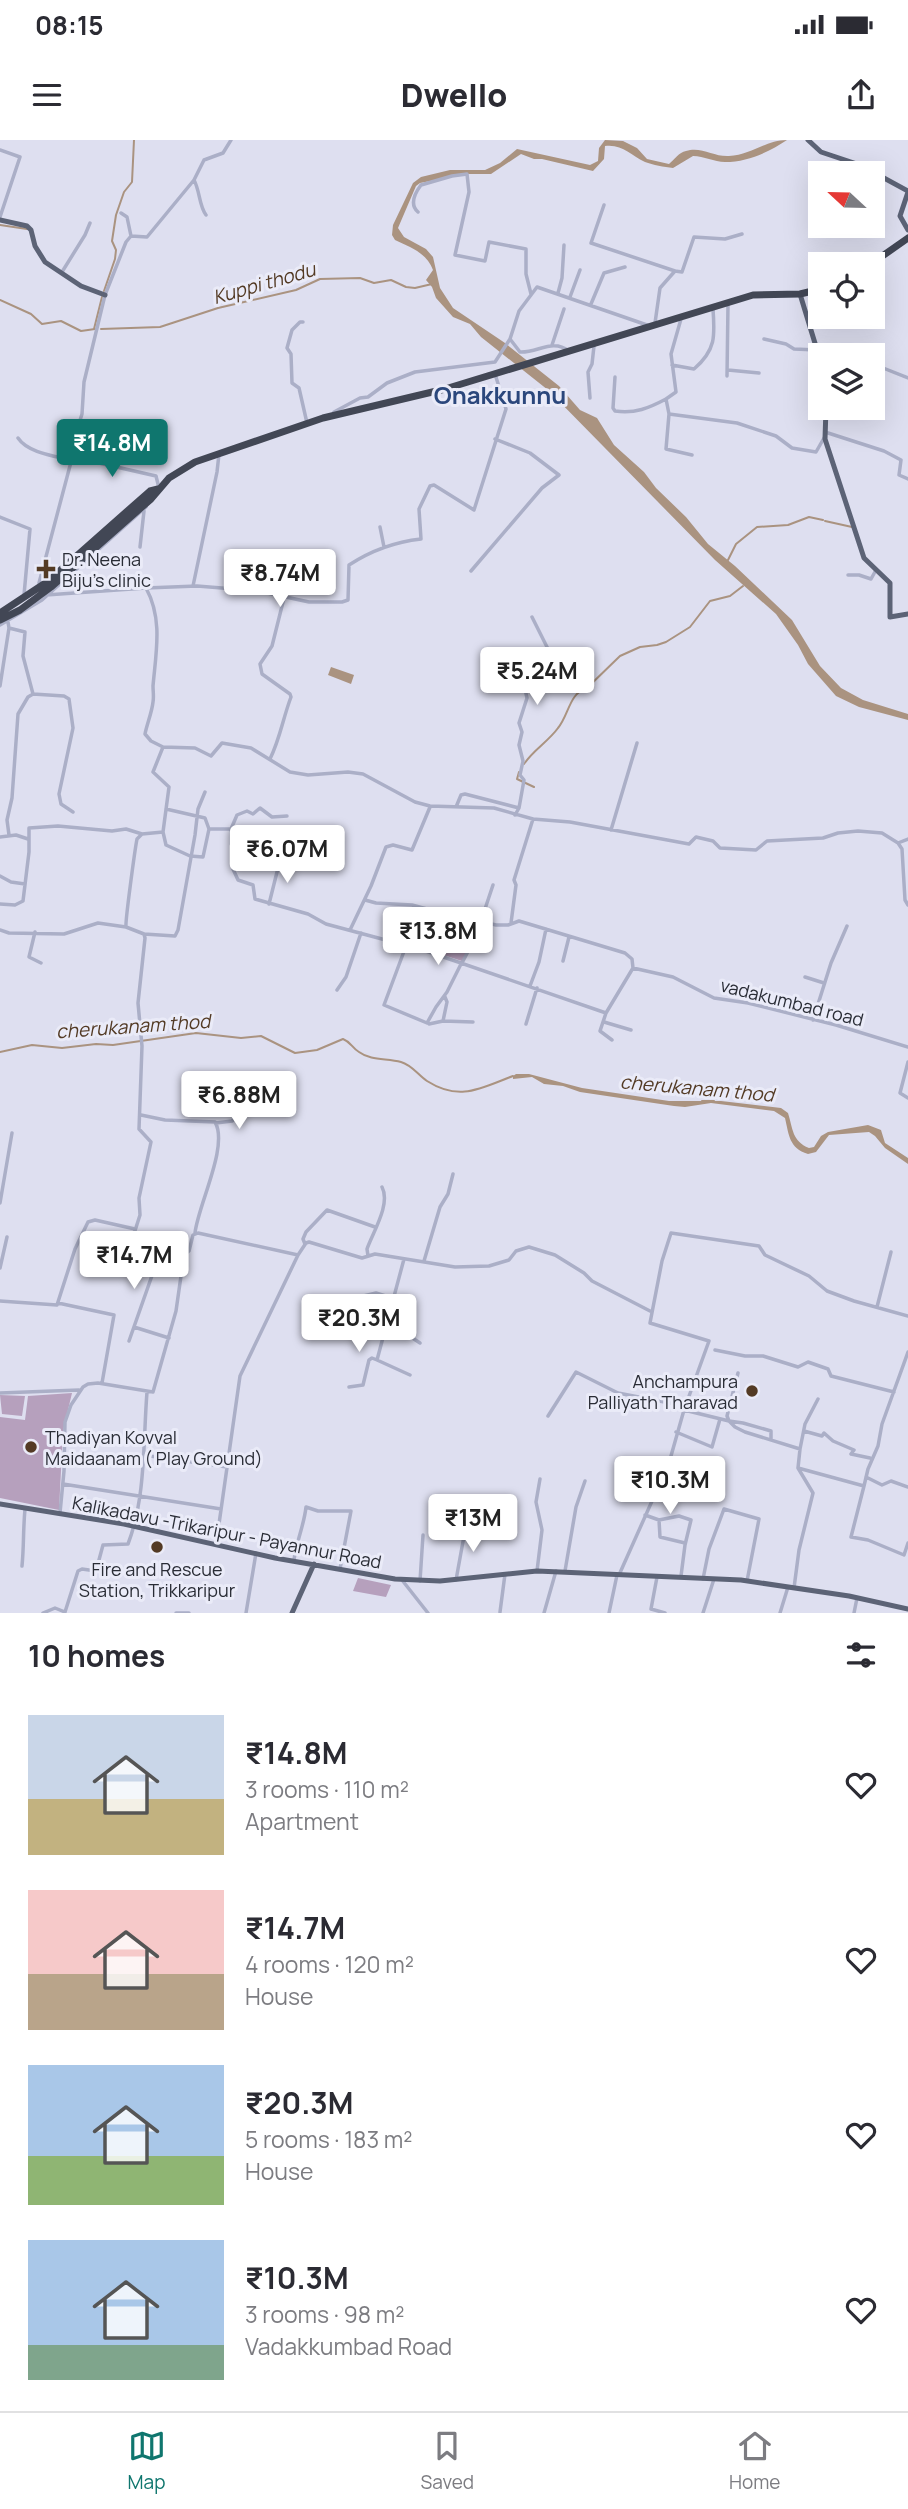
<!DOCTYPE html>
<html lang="en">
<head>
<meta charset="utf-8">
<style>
	:root { --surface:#fff; --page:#f2f2f3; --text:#2b2b33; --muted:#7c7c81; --line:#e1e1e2; --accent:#0f766e }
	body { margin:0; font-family:Manrope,sans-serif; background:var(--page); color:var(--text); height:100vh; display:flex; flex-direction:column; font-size:26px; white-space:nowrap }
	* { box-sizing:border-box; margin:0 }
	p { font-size:23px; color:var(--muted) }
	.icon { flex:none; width:38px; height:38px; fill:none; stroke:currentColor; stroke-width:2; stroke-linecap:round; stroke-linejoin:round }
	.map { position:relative; height:1473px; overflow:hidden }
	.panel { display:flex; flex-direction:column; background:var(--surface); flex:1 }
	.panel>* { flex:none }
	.needle { width:46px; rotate:292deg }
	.fabs { position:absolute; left:808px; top:21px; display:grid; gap:14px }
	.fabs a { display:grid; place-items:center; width:77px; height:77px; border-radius:0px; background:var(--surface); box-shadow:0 7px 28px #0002; font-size:35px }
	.price { position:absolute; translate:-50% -60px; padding:0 16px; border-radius:7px; background:#fff; color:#222; font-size:23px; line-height:46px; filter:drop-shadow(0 2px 4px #0008) }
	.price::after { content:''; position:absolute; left:50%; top:42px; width:21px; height:16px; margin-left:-10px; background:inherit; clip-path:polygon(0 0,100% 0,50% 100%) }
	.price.current { background:var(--accent); color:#fff }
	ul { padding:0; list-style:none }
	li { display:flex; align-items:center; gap:21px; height:175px; padding:0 28px }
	li span { display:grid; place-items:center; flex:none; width:196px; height:140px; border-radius:0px; color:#555 }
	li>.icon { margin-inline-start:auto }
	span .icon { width:84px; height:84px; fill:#fffc; stroke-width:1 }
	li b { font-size:30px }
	h2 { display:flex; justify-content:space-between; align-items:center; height:84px; padding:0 28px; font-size:30px }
	.status { display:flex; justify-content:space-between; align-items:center; height:49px; padding:0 35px; background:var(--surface); direction:ltr }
	.status svg { height:19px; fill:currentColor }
	header { display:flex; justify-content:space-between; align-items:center; height:91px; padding:0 28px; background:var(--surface); font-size:32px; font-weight:800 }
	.dock { display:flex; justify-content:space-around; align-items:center; height:98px; border-top:2px solid var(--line); background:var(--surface); font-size:19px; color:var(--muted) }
	.dock a { display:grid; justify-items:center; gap:4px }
	.dock .current { color:var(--accent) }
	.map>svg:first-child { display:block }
	.green { fill:#b6a0bd }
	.water { fill:#aa9380 }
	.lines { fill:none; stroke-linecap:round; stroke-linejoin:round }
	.stream { stroke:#aa9380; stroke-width:2 }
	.minor { stroke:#abafc7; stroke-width:3.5 }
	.major { stroke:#5c6376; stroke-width:5 }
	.highway { stroke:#424755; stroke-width:7 }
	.poi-dot { fill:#533a24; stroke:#eaebf8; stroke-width:2.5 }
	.labels { text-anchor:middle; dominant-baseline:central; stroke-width:6; stroke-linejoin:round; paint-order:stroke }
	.poi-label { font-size:18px; fill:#2a2d36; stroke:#eaebf8; text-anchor:start }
	.street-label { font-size:18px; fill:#2a2d36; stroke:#eaebf8 }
	.water-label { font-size:19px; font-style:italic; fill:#533a24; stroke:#eaebf8 }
	.district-label { font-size:24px; font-weight:bold; fill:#2b477c; stroke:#eaebf8 }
</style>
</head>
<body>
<div class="status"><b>08:15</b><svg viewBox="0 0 49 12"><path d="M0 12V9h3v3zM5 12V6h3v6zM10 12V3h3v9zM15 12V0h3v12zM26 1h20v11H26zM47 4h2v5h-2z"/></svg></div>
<header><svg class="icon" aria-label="menu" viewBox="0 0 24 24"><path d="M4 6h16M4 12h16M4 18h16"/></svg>Dwello<svg class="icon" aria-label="share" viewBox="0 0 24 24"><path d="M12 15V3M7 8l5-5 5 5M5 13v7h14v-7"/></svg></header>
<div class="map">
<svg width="908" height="1473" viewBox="0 0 908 1473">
	<rect width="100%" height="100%" fill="#dedff0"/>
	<!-- green -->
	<path class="green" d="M440,776L465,781L464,791L475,796L462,821L428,810Z
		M72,1253L63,1291L59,1370L0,1358V1277L25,1280L28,1256Z
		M0,1255L25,1256L22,1276L2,1274Z
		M358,1438L391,1445L386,1457L353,1451Z"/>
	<!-- water -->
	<path class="water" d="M605,0L623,1L637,8L647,19L669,24C674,20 679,12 686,11C701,6 714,17 729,16C751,15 766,0 787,0C769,12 748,22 725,22C714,22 704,16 693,16L673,28C664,27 653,25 645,22C630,15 623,4 605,6L604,19L593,31L542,19H534L521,14L491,34H468L420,43L416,46L398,88L404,97L426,109L433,117L440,148L453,168L505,203L559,246L580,270L597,278L614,305L644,332L656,348L686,377L708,404L735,426L792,480L820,526L841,548L863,560L908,574V580L859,567L836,556L808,524L798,505L776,474L715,420L548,250L481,197L470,184L453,177L436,158L432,147L426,140L433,130C427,113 410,107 395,100L392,95L393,85L413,43L421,37L450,30H485L500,23L517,9L590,25L598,21L599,8Z
		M331,527L354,535L351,544L328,535Z
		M516,934H529L582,948L669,961H721L781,968L788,973C793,989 792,1001 809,1008L814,1007L821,996L828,992L868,985L881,990L885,1003L908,1018V1024L885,1008L875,996L869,992L829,995L816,1012L808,1014C789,1008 789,995 785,978L774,971L711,963L685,967L674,966L580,952L563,946L544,944L532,937L513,939V936Z"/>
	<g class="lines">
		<!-- stream -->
		<path class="stream" d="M0,85L27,89
			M104,151L115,119L116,110L112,101L116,75L124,52L132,42L134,0
			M0,160L31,174L42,184L61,181L81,191L95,189
			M94,189L102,157
			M101,189L160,187L218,168L296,150L320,139L360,138L374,143L391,140L406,147L415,148L432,144
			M825,381L852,387
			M728,420L736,404L757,387L788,385L809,377L823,380
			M524,624C534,609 548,602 558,588C569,575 569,553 587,548L620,516L640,507L657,505L666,502L690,487L710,461L730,456L743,446
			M519,632L517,639L534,647
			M0,912L32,905L62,908L96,904L113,905L196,893L241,898L261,896L295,913L317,910L343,899C351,902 352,908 359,912C371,921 387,918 401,922C412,925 418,935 427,941C460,962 481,948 513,936
			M702,961H714"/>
		<!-- minor -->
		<path class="minor" d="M0,10L20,17L0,77
			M194,40C200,51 199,66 206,75
			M604,65L591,103L675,131
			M418,72C409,64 415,53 421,45L452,36L467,34L469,52L455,115L485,121L489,102L526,109V134L531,154
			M121,73L127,77L131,96
			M62,132L85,95L90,83
			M558,153L562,138L564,105
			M570,157L580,130
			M591,164L604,133L625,127
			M681,179L671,214L676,252L666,259L669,274L737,283L776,296L792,308L816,312L824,298
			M303,182H300L292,190L287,208L291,214L292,243L299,248L307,283
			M655,183L660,148L675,131L682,132L694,97L725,99L742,94
			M510,199L520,212C538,213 552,198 569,211
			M764,199L786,204L794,209L817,210
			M552,205L564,169
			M873,224L908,238
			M672,225L694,229C716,210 715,196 713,169
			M728,230L759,233
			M727,236L728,164
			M615,237L613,268L615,271C635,274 649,268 666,259
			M590,258L588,232L592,224L594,206
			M334,272L360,258L368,257L387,243L415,232L495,222L510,199L519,171L537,147L647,185
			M669,274L666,309L692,315
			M825,292L884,311L901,320L899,335L908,339
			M18,298C28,313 55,316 71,320
			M71,322L86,320L156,336L159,348
			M0,377L30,389L24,455
			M380,387L384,407
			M140,407L144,371
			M471,431L542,348L559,335L530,313L495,299
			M848,435H859L871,439L876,430
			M193,446L217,332L219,314
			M42,447L39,443L71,322L72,306L82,274L84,242L105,155L126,102L131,96L147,97L194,40L204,20L223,13L231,0
			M146,448L197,446L258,451L309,462H342L348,460L349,425C372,410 394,402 421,399L419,369L430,346L434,345L474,370L506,269L495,234
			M45,454L46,455L146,448C163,479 156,512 153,546C153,551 154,557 153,562C152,572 147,584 145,594L151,601L163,607L153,632L169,647L163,692L142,694L137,699C135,709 125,782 126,787L144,794L145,798L138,863L142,906L139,989L151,1002L139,1058L140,1075L133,1097L162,1110L184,1115L189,1111L193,1095L198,1093L298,1115L240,1236L216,1405
			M8,482L9,488L25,492L23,516L33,554L28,557L18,574L12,658L7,680L9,695
			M0,485L42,460L146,367
			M0,546L9,488
			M33,554L64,556L69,559L73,588L59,654L61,664L73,672
			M163,607L195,608L211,616L222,603L251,608L290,632L308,635L348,632L363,634L415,662L430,666L494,668L533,679L570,682L689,704L696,697L713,701L720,708L756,710L767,701L823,698L838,693L858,691L882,693L898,703L902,709L905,760L908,765
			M270,619C280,599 283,578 291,557L290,554L262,534L260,524L272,506L284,458
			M456,667L461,655L465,654L519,668L515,675
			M519,668L524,640L520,635L523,621L519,605L522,592L519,583L527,558L525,549L538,521L548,514V509L532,477
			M166,669L205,678L209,689H231V704L239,710L233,729L238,740L253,745L255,759L308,774L326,784L423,810L438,772L496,785H508L519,781L625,813L632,819L633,828L673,837L714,858L748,863L836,885L908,907
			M231,689L237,675L247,671L253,674L260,668L272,677L287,676
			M611,690L637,603
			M163,692L166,705L190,716L203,717L209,689
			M0,697L16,695L28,699
			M898,703L908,699
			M0,736L11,742L25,744
			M365,760L376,763L412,765L438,772
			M0,764L15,765L23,761L29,712V688L58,686L112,691L126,689L142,694
			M269,764L280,720
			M511,783L516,745L514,740L533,679
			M0,790L9,793L64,794L98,783L126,787
			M350,790L371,746L386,707L393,705L412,710L430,667
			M35,792L29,817L41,823
			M144,794L175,796L178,790L195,695L198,669L205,652
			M406,806L384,865L427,883L436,867L447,852L461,824
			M423,810L606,873L633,828
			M563,821L569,797
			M462,823L476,796L493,745
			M805,837L824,843
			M530,846L539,822L546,789
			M337,850L346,837L361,793
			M606,873L600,891L612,900
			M813,880L831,823L847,786
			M443,881L473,882
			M604,882L631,890
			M429,884L443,881L447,862L445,857
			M526,884L537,848
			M908,922L900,953L908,958
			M141,975L165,980L215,982C229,1006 198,1065 195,1093
			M216,983L232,981L250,967
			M0,1063L12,993
			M305,1104L303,1099L306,1092L327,1070L375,1087
			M298,1115L306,1103L309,1102L362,1118L375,1114L455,1127L489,1126L509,1120L516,1111L529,1107L555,1115L584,1133L592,1141L650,1171
			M368,1116L367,1109C373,1092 391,1064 382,1047
			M404,1119L377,1220L410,1235
			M424,1121L440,1067L448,1054L453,1034
			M0,1128L7,1097
			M343,1157L355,1158L376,1153L395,1159
			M0,1161L57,1165L75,1109L88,1082L95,1080L135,1089
			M58,1163L114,1175L102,1243
			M877,1167L891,1112
			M134,1187L169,1198
			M385,1190L408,1195L420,1203
			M129,1201L161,1110
			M715,1210L745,1216H763L798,1227L808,1222L828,1229L831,1236L894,1252
			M738,1233L727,1276L729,1281L743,1283L771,1291V1300
			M349,1247L363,1245L369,1220L372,1218L377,1220
			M0,1253L79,1250
			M684,1270L709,1201L650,1183L662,1121L671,1093L759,1106L765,1115L809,1136L827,1151L854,1161L908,1176
			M548,1276L576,1232L618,1253L685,1266
			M804,1291L822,1296L824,1293L833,1301L854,1310L851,1314L870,1318
			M676,1292L712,1307L720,1279
			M800,1309L805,1284L818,1259
			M143,1315L227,1327
			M866,1337L882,1345L891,1341L908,1347
			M63,1344L221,1369
			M864,1346L868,1329L878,1306L882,1284L908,1212
			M60,1373L64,1331L65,1282L71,1265L83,1247L88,1244L98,1243L153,1252L176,1171L184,1115
			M645,1375L659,1380L660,1397L685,1403
			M659,1380L679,1376L691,1380L685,1405L681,1436
			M294,1420C296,1402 304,1386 306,1367L318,1371H351L340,1429
			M22,1426C24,1406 23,1390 25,1369
			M537,1431L542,1390L536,1362L540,1339
			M565,1431L576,1367L585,1341
			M619,1435L669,1323L684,1270L729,1281L735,1287L745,1292L800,1309L798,1328L864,1346L851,1397L868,1400L904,1415L908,1403
			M657,1437L651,1469L665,1473
			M703,1439L709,1409L724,1369L759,1379L747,1441
			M402,1440L428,1473
			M456,1440L466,1385
			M420,1441L423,1395
			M794,1448L799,1410L813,1353L798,1328
			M500,1472L505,1434
			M43,1473L55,1468L65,1472L78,1431L82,1429L96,1431L103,1405L128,1404C146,1357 143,1302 147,1252
			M176,1473H189
			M246,1473L256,1413
			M544,1473L556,1431
			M609,1473L617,1435
			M703,1473L714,1439
			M780,1473L788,1447
			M854,1473L857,1458"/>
		<!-- major -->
		<path class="major" d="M808,0L821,12L860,25L908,51
			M908,52L900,76L908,90
			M0,80L27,86L31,90L35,106L45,122L81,146L105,155
			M800,154L821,223
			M826,268L825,299L864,418L890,443V477L908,474
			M0,1364L124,1384L275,1418L395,1439L440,1441L537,1431L741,1440L849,1456L908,1469
			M292,1473L314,1424"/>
		<!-- highway -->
		<path class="highway" d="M871,124L908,98
			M0,473L47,442L150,351L158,349
			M0,480L20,470L51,447L151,359L169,338L195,322L323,278L445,249L753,155L800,154L821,149"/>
	</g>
	<!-- markers -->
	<g class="poi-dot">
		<path d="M42.5 418.5h7v7h7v7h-7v7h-7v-7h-7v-7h7z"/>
		<circle cx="752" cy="1251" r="7"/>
		<circle cx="31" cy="1307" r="7"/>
		<circle cx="157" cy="1407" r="7"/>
	</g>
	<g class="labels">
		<!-- poi labels -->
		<g class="poi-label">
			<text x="62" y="419">Dr. Neena<tspan x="62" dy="21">Biju's clinic</tspan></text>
			<text x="738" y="1241" text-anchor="end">Anchampura<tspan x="738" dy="21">Palliyath Tharavad</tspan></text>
			<text x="45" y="1297">Thadiyan Kovval<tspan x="45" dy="21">Maidaanam ( Play Ground)</tspan></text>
			<text x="157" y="1429" text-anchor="middle">Fire and Rescue<tspan x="157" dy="21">Station, Trikkaripur</tspan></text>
		</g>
		<!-- street labels -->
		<g class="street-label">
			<text transform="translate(792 862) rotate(14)">vadakumbad road</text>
			<text transform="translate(227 1392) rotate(11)">Kalikadavu -Trikaripur - Payannur Road</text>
		</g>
		<!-- water labels -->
		<g class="water-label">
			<text transform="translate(264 143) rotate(-16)">Kuppi thodu</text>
			<text transform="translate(133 886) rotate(-4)">cherukanam thod</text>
			<text transform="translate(697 948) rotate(5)">cherukanam thod</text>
		</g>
		<!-- district labels -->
		<g class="district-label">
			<text x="500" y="254">Onakkunnu</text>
		</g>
	</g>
</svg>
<div class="fabs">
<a><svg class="needle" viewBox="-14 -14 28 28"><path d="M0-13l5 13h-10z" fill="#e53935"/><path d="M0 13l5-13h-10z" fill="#7c7c81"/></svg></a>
<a><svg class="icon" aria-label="locate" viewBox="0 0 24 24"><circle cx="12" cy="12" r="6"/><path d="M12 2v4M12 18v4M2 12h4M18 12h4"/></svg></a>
<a><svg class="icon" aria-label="layers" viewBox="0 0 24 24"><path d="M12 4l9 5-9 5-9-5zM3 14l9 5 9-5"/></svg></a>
</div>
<b class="price current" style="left:112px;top:339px">₹14.8M</b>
<b class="price" style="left:280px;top:469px">₹8.74M</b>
<b class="price" style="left:537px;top:567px">₹5.24M</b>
<b class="price" style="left:287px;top:745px">₹6.07M</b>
<b class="price" style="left:438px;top:827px">₹13.8M</b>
<b class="price" style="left:239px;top:991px">₹6.88M</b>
<b class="price" style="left:134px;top:1151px">₹14.7M</b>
<b class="price" style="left:359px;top:1214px">₹20.3M</b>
<b class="price" style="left:670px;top:1376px">₹10.3M</b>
<b class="price" style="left:473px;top:1414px">₹13M</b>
</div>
<section class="panel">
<h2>10 homes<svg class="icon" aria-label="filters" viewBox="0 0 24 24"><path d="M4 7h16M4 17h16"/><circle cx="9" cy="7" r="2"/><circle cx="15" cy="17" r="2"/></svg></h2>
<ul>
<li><span style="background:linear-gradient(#c9d6e8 60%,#c2b280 0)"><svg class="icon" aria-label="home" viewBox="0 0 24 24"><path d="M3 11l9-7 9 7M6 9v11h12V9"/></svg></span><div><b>₹14.8M</b><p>3 rooms · 110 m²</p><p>Apartment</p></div><svg class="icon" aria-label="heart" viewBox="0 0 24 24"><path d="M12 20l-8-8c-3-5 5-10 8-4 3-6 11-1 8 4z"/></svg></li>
<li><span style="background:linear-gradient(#f6c9c9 60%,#b9a48a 0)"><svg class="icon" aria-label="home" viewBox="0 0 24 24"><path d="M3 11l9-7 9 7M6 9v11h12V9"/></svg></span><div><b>₹14.7M</b><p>4 rooms · 120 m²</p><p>House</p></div><svg class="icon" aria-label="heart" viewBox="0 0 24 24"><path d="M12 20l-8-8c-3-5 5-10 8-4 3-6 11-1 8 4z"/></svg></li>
<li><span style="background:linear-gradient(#a9c7e8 65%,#8fb573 0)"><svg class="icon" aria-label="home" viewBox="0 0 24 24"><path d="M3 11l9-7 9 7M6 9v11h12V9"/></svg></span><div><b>₹20.3M</b><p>5 rooms · 183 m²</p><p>House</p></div><svg class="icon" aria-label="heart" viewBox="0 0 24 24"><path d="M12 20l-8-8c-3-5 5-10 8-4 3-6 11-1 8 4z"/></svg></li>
<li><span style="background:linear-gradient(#a9c7e8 75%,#7fa58c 0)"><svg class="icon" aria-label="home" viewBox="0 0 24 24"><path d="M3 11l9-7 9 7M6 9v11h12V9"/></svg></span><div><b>₹10.3M</b><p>3 rooms · 98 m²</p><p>Vadakkumbad Road</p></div><svg class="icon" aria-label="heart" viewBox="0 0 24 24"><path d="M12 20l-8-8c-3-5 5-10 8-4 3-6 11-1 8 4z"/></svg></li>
</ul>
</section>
<nav class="dock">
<a class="current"><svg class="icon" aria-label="map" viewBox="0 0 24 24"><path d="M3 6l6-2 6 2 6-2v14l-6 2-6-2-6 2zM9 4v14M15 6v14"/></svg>Map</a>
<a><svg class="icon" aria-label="saved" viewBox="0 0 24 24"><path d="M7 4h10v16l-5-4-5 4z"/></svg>Saved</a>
<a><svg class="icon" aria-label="home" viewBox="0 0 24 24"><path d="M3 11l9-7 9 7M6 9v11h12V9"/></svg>Home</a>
</nav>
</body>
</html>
